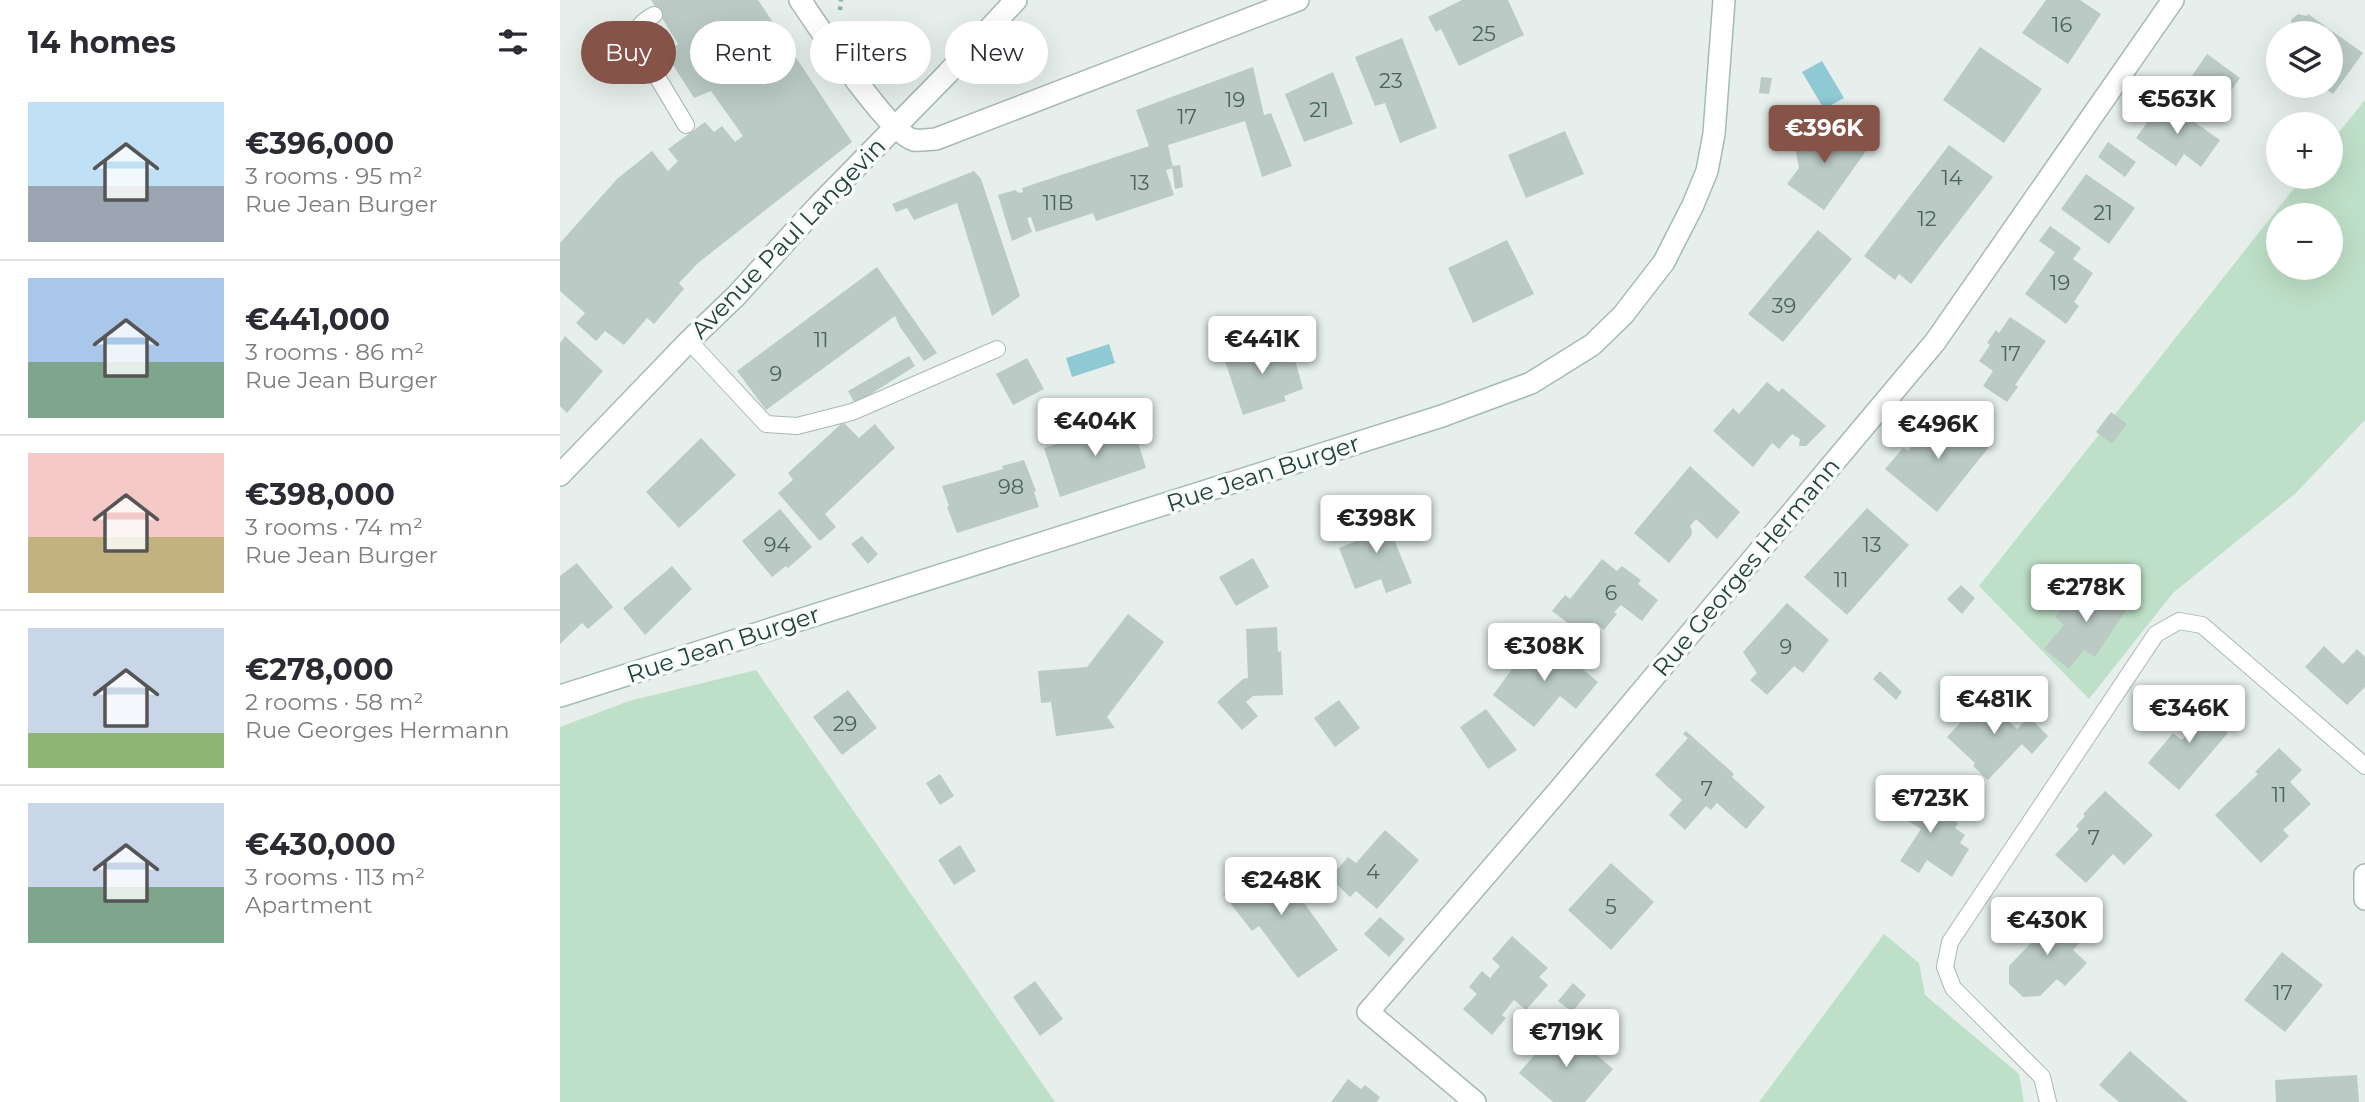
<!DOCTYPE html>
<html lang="en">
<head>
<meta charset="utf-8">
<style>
	:root { --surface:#fff; --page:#f7f7f7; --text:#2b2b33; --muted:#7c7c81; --line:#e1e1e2; --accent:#855347 }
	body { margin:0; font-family:Montserrat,sans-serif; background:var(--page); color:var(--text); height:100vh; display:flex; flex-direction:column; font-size:26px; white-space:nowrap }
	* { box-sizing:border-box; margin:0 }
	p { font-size:23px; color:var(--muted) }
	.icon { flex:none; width:38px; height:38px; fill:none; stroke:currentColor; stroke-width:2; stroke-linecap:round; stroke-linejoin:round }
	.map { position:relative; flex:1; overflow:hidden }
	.details { display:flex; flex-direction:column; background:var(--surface); width:560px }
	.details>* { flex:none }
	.hud { position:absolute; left:21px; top:21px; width:665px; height:63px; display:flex; gap:14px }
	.controls { position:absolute; left:1706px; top:21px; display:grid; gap:14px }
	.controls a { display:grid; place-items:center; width:77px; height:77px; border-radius:50%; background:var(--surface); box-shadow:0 7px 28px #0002; font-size:35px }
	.price { position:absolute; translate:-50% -60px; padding:0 16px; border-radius:7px; background:#fff; color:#222; font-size:23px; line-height:46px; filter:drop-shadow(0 2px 4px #0008) }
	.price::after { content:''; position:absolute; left:50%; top:42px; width:21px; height:16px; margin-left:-10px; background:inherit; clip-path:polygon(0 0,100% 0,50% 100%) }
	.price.active { background:var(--accent); color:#fff }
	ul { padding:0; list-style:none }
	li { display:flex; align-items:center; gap:21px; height:175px; padding:0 28px }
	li+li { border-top:2px solid var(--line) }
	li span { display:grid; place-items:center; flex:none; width:196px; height:140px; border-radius:0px; color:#555 }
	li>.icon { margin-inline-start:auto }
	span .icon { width:84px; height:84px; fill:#fffc; stroke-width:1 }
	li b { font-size:30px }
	h2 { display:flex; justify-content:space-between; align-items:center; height:84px; padding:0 28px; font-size:30px }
	.pill { padding:0 24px; border-radius:32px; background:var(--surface); box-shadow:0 7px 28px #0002; font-size:24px; line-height:63px }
	.pill.active { background:var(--accent); color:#fff }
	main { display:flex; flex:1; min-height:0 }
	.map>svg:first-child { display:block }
	.green { fill:#bfe0c8; fill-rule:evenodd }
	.water { fill:#8ec9d4 }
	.building { fill:#bbcac4 }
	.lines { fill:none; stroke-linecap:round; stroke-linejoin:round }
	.lane-casing { stroke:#a8b8b2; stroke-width:18 }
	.street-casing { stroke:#a8b8b2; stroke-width:24 }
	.secondary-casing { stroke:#a4bbb3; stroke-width:24 }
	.path { stroke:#86b3a5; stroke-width:4.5; stroke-dasharray:3.5 5; stroke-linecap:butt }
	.lane { stroke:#fff; stroke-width:16 }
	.street { stroke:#fff; stroke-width:21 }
	.secondary { stroke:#fff; stroke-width:21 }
	.labels { text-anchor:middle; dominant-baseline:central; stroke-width:7; stroke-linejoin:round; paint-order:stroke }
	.number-label { font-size:21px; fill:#4a645c }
	.street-label { font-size:24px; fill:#24423a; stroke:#f7fbf9 }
</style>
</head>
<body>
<main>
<section class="details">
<h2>14 homes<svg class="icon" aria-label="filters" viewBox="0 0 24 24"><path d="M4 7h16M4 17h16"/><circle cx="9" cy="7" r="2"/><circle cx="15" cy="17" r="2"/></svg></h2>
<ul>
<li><span style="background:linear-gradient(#bfe0f5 60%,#9aa5b1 0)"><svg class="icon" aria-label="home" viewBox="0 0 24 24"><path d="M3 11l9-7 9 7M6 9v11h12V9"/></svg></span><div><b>€396,000</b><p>3 rooms · 95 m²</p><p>Rue Jean Burger</p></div></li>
<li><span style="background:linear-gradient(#a9c7e8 60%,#7fa58c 0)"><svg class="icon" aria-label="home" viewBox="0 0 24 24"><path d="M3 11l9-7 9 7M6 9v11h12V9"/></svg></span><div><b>€441,000</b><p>3 rooms · 86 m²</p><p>Rue Jean Burger</p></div></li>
<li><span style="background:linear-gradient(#f6c9c9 60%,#c2b280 0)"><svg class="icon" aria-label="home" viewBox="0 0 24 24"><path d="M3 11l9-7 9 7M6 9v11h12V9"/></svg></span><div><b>€398,000</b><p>3 rooms · 74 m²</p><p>Rue Jean Burger</p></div></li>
<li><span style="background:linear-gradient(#c9d6e8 75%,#8fb573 0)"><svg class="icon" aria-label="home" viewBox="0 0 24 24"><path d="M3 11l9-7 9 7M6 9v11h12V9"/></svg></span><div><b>€278,000</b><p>2 rooms · 58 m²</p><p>Rue Georges Hermann</p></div></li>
<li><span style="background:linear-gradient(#c9d6e8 60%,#7fa58c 0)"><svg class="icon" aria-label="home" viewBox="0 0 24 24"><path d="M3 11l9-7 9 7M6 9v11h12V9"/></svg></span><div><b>€430,000</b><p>3 rooms · 113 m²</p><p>Apartment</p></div></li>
</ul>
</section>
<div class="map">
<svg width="1805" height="1102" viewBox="0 0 1805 1102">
	<rect width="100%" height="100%" fill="#e6efeb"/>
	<!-- green -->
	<path class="green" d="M1805,100V420L1736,493L1613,593L1529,699L1419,586L1743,177H1771V142ZM1718,215H1771V268H1718Z
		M196,670L495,1102H496H0V727L69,701Z
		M1324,934L1359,963L1365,995L1459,1074L1464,1102H1199Z"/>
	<!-- water -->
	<path class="water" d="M1262,61L1284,98L1264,109L1242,72Z
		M549,344L555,363L512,377L506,358Z"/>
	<!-- building -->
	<path class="building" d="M91,0H198L292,142L138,263L119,283L124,289L94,324L87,318L64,345L45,331L36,341L16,323L25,313L0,291V243L57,179L92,151L108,171L118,161L108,149L145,122L154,132L162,126L175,142L183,136L151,91L134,98L106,54L118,44Z
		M902,0H948L964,35L899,66L881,29L876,32L868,17Z
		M1486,0H1520L1541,14L1508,64L1462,33Z
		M1738,14L1747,16L1748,14L1803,53L1773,94L1761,86H1771V33H1734L1731,20Z
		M842,38L877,128L840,143L825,103L815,106L795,57Z
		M1420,47L1482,89L1444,143L1383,100Z
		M1647,54L1680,78L1656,112L1623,89Z
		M693,67L704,115L711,113L732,166L702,177L685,121L608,145L613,168L606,170L614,195L536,221L533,213L476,232L471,217L467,218L472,232L452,241L438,195L455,190L459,193L463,192L462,188L589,146L576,110Z
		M773,72L793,124L744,142L725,94Z
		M1201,77L1212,78L1209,94L1199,93Z
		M1603,100L1660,140L1641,167L1624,154L1616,166L1576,138Z
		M1250,126L1262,135L1268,127L1306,151L1264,210L1227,184L1239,168L1235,147Z
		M1005,131L1024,174L966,198L948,155Z
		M1548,142L1576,162L1565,177L1538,157Z
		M1389,145L1433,177L1351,284L1339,274L1335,280L1304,256Z
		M620,165L623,187L615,189L612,166Z
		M414,171L421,179L460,296L432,316L397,203L354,220L347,208L336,212L332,204Z
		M1526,174L1575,208L1549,244L1501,209Z
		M1490,226L1521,248L1513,259L1533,273L1514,302L1519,306L1506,324L1465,294L1495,252L1479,241Z
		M1258,230L1292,259L1223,342L1188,314Z
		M947,240L974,294L913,323L888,268Z
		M317,267L377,353L364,361L340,327L335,316L206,410L177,371Z
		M1450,317L1486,341L1455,385L1458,387L1447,402L1423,386L1433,371L1419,361L1430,345L1427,343L1436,330L1439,333Z
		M5,336L43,371L7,413L0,406V343Z
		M705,341L710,352L716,350L718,354L732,349L743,389L724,396L726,401L683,415L663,355Z
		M349,356L355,366L295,404L288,391Z
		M467,358L484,389L453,405L436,374Z
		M1207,382L1219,392L1222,388L1266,426L1246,446H1239L1240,439L1232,434L1219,449L1212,443L1193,467L1153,431L1173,408L1179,414Z
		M1382,411L1429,447L1377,512L1325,469L1343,448L1348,451Z
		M1551,412L1567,424L1552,444L1536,432Z
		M571,420L586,468L500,497L484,448Z
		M283,422L299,438L315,424L335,448L265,514L276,527L260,541L218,493L233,480L228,473Z
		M141,438L176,475L119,528L86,492Z
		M464,460L476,491L474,492L479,507L397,533L387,507L389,506L382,486L443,469L442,466Z
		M1130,466L1180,512L1157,539L1136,519L1130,526L1132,531L1131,536L1109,563L1074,533Z
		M816,496L852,583L826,593L821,579L795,589L779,548L816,533L804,502Z
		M1307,508L1349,545L1287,615L1244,577Z
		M220,509L252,547L228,568L226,566L212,577L182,541Z
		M302,536L318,554L308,564L291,544Z
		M693,558L709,587L676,606L659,577Z
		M1042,559L1057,571L1062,566L1081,580L1078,584L1098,600L1082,621L1061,605L1054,612L1057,614L1044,630L1035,623L1027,632L1021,628L1020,630L1010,623L1009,624L992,611L1005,595L1010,599Z
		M17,563L53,607L28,629L22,623L0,644V576Z
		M112,566L132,589L85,635L63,608Z
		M1532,579L1568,607L1535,657L1524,650L1509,669L1484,649L1504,625L1495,617L1520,587L1524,590Z
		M1401,585L1415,598L1402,614L1387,599Z
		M1227,603L1269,640L1243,673L1234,666L1207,695L1190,680L1197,673L1183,652Z
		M568,614L604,642L547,717L555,728L496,736L491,702L481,703L478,671L527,667Z
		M717,627L718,652L721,651L723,695L693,696L686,702L698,716L682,730L657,702L683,679L688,678L686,629Z
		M985,638L1038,682L1016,709L1000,696L974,727L933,695L958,661L962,665Z
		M1764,646L1783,664L1797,649L1805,657V687L1787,705L1745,667Z
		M1320,671L1342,692L1336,700L1313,679Z
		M288,690L317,728L282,755L253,717Z
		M1640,690L1648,697L1638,708L1668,733L1619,790L1588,763L1613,733L1622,740L1633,728L1618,714Z
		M1429,692L1448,710L1442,715L1457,729L1469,717L1488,736L1472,754L1462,744L1428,780L1413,766L1415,763L1387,737Z
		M779,700L800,728L775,747L754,718Z
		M926,709L957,750L928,769L900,727Z
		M1126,731L1174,774L1172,777L1205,807L1186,829L1157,803L1151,810L1146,806L1125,830L1109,815L1122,800L1095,775L1128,738L1123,734Z
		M1719,748L1742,770L1730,782L1751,804L1723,830L1729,836L1701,863L1655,815L1698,774L1695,772Z
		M380,774L394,796L380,805L366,783Z
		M1344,787L1398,823L1395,828L1405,835L1400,843L1409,849L1392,877L1367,860L1359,873L1340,861L1361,829L1330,810Z
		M1545,791L1593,835L1564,865L1553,854L1526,883L1495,855L1519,829L1516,826L1525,816L1523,814Z
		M825,830L859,860L817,909L796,891L790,897L770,878L788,857L796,863Z
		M400,845L416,871L394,885L378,860Z
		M711,857L778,950L738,978L699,926L692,931L663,894Z
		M1051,863L1094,902L1051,950L1008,910Z
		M1490,908L1523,939L1513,950L1527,963L1505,986L1497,979L1480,996L1463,997L1449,984V966L1475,939L1468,933Z
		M820,917L845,939L829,957L804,934Z
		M952,936L988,968L979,977L988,985L966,1010L954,1000L942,1015L946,1018L932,1035L903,1009L917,994L909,987L922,971L930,978L940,966L932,959Z
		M1722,952L1763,985L1725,1032L1684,1000Z
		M475,981L503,1019L480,1036L453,997Z
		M1013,983L1026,995L1012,1012L998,1001Z
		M1001,1024L1053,1069L1025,1102H993L959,1073Z
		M1570,1051L1628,1102H1559L1539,1085Z
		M1797,1075L1799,1102H1716L1715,1080Z
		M788,1079L801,1089L805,1085L820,1097L817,1102H771Z"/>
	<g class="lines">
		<!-- lane casing -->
		<g class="lane-casing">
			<path id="lane" d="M94,15C83,21 76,27 75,40L126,125
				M129,341L206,424L237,426L292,412L437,349
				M1488,1102L1482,1077L1393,988L1385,967L1390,942L1596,634L1619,621L1642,625L1805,766"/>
		</g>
		<!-- street casing -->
		<g class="street-casing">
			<path id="street" d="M240,0C258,26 328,134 354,140C361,141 370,139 376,139L738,0
				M1805,875V899
				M915,1102L808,1012L999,790L1375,342L1613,0"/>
		</g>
		<!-- secondary casing -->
		<g class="secondary-casing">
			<path id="secondary" d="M0,475L129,341L176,296L257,207L388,73L456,0
				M0,696L882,416L971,383L1032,345L1063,315L1104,262L1133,205L1147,171L1154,134L1164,0"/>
		</g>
		<!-- path -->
		<path class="path" d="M280,10L281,0"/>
		<!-- lane -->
		<use href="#lane" class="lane"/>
		<!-- street -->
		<use href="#street" class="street"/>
		<!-- secondary -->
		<use href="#secondary" class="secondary"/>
	</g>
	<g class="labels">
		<!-- number labels -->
		<g class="number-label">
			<text x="1502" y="24">16</text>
			<text x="924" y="33">25</text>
			<text x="831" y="80">23</text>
			<text x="675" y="99">19</text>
			<text x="759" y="109">21</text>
			<text x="627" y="116">17</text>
			<text x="1392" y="177">14</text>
			<text x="580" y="182">13</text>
			<text x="498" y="202">11B</text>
			<text x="1543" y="212">21</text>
			<text x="1367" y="218">12</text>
			<text x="1500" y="282">19</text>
			<text x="1224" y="305">39</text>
			<text x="261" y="339">11</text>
			<text x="1451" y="353">17</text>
			<text x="216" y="373">9</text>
			<text x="451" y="486">98</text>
			<text x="217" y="544">94</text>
			<text x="1312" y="544">13</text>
			<text x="1281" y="579">11</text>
			<text x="1051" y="592">6</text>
			<text x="1226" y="646">9</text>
			<text x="285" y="723">29</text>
			<text x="1147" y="788">7</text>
			<text x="1719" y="794">11</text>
			<text x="1534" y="837">7</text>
			<text x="813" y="871">4</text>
			<text x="1051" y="906">5</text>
			<text x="1723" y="992">17</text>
		</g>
		<!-- street labels -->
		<g class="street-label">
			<text transform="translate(228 238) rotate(-46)">Avenue Paul Langevin</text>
			<text transform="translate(703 473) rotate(-18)">Rue Jean Burger</text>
			<text transform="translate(1186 567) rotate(-50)">Rue Georges Hermann</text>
			<text transform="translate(163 644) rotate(-18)">Rue Jean Burger</text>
		</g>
	</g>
</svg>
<div class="controls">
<a><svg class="icon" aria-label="layers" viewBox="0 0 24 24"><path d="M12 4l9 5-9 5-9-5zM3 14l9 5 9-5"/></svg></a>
<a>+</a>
<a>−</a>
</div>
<b class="price" style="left:1617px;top:136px">€563K</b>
<b class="price active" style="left:1264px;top:165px">€396K</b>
<b class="price" style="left:702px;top:376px">€441K</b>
<b class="price" style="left:535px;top:458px">€404K</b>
<b class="price" style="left:1378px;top:461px">€496K</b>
<b class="price" style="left:816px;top:555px">€398K</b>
<b class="price" style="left:1526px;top:624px">€278K</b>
<b class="price" style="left:984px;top:683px">€308K</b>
<b class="price" style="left:1434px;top:736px">€481K</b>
<b class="price" style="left:1629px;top:745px">€346K</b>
<b class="price" style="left:1370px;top:835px">€723K</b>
<b class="price" style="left:721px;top:917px">€248K</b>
<b class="price" style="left:1487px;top:957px">€430K</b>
<b class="price" style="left:1006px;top:1069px">€719K</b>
<div class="hud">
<a class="pill active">Buy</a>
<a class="pill">Rent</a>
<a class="pill">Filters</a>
<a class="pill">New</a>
</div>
</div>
</main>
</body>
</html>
